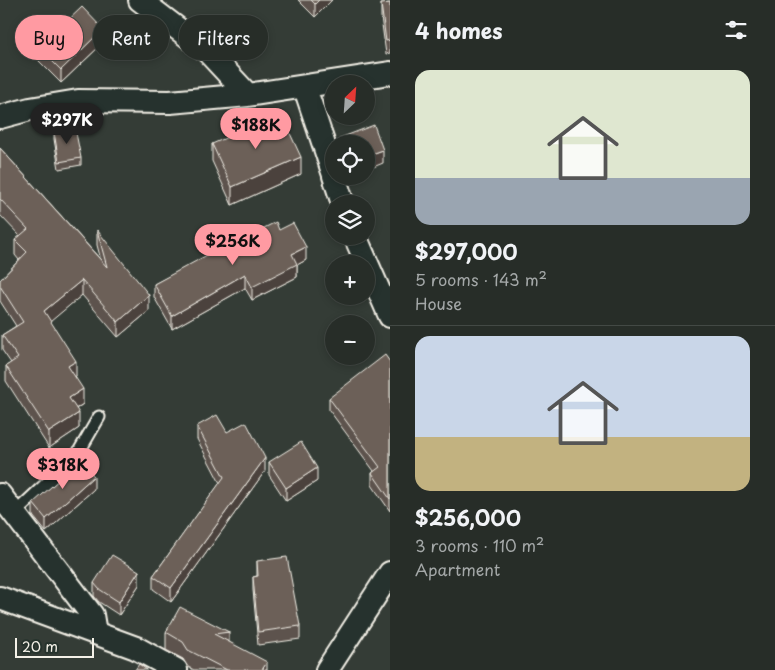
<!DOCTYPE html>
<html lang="en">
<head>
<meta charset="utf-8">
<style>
	:root { --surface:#272d28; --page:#2f3530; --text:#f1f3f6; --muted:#a4a8a8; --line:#434945; --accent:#ff9aa2 }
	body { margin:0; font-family:"Playpen Sans",sans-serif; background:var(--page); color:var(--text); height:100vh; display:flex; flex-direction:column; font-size:19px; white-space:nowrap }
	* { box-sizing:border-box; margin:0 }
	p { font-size:16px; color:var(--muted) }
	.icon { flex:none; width:28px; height:28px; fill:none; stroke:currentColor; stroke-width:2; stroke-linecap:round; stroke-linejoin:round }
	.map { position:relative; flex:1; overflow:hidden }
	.side { display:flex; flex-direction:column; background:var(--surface); width:385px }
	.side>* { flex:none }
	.hud { position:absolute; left:15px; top:15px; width:300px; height:45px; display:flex; gap:10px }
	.needle { width:32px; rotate:25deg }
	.tools { position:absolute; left:325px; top:75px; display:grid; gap:10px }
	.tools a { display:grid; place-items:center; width:50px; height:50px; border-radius:50%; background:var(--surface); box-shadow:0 2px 8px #0003,0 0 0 1px var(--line); font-size:25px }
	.scale { position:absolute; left:15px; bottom:12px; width:79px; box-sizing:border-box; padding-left:5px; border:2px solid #f4f1e8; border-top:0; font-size:14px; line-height:18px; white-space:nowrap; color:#f4f1e8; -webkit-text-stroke:4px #26332d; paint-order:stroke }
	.price { position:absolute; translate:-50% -42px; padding:0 11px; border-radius:18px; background:var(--accent); color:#111; font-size:16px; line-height:32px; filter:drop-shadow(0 1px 2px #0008) }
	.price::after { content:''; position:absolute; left:50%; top:30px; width:15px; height:11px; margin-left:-8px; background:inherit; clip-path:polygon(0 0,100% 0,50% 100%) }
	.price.on { background:#222; color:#fff }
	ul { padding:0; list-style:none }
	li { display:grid; align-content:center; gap:10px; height:265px; padding:0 25px }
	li+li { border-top:1px solid var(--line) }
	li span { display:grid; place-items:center; height:155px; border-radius:15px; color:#555 }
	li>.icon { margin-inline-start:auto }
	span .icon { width:90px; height:90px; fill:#fffc; stroke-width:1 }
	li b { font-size:21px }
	h2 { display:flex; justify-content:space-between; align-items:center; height:60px; padding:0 25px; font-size:21px }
	.chip { padding:0 18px; border-radius:22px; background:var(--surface); box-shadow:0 2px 8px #0003,0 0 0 1px var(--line); font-size:18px; line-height:45px }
	.chip.on { background:var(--accent); color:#111 }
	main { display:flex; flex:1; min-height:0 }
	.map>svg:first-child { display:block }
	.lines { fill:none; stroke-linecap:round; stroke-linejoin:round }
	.service-casing { stroke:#f4f1e8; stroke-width:15 }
	.minor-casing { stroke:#f4f1e8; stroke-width:26 }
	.service { stroke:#26332d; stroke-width:11 }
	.minor { stroke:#26332d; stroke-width:22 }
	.wall { fill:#5d534d; stroke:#f4f1e8 }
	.shaded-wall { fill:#4c433e; stroke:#f4f1e8 }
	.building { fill:#6c6059; stroke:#f4f1e8 }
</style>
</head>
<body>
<main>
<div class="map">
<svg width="390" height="670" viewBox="0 0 390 670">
	<rect width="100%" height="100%" fill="#343c36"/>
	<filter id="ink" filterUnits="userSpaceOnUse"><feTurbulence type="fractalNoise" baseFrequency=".02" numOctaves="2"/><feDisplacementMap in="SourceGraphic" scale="10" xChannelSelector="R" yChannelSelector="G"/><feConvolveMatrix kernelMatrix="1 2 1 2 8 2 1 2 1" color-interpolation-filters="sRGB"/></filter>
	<g filter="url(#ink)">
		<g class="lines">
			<!-- service casing -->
			<g class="service-casing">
				<path id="service" d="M15,513L77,455L99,417"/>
			</g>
			<!-- minor casing -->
			<g class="minor-casing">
				<path id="minor" d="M140,0L207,51L248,95
					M305,88L334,175
					M0,117L30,109L78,101L170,102L248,95L390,73
					M334,176L343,204
					M355,236L390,316
					M0,495L92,615L95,633
					M0,598L136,648L176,670
					M327,670L390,573"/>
			</g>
			<!-- service -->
			<use href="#service" class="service"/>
			<!-- minor -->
			<use href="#minor" class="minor"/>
		</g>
		<!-- wall -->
		<path class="wall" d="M298,0H332L315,17Z
			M390,3V53L386,54L381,17V4Z
			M103,43L61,83L39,61V48Z
			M54,132L81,158V165L59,169L54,139Z
			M212,144L301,174L232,205L212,161Z
			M0,148L101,260L97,245V230L149,311L118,337L82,295L50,321L76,376L75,377L83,404L76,409L79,428L49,448L6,381V366L11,363L2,350V335L16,326L0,301V280L19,260L15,255V240L20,236L0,215Z
			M279,230L306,260L297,265V277L252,300L245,288L172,329L154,297V284L210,255Z
			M390,362V511L372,485V473L374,471L329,410V398Z
			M197,426L227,432L265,471L171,602L153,589V576L220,483L197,439Z
			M269,462L317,481L286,501L269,475Z
			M94,489L46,532L33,516V503Z
			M257,561L300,626V639L258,645L253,590V577L257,576Z
			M94,583L139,585L119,615L99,602L94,596Z
			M166,632H229V642L267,670H194L188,667L183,659L166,650Z"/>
		<!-- shaded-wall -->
		<path class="shaded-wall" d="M319,0H332L315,17V4Z
			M103,29V43L61,83V70Z
			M383,150V163L366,170V156Z
			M301,157V174L232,205V187Z
			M306,247V260L297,265V277L252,300V287L292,254Z
			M245,274V288L172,329V316Z
			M82,280V295L44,327V311Z
			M149,295V311L118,337V322Z
			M76,361V376L68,382V366Z
			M83,389V404L69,413V398Z
			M79,413V428L49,448V432Z
			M265,458V471L171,602V588Z
			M317,468V481L286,501V488Z
			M94,476V489L46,532V519Z
			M139,571V585L119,615V602Z
			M267,662V670H262Z"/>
		<!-- building -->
		<path class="building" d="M311,0H319L315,4Z
			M390,3V40L386,41L381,4Z
			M82,7L103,29L61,70L39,48Z
			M281,114L301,157L232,187L212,144Z
			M374,125L383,150L366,156V144H342L340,138Z
			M75,128L81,158L59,162L54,132Z
			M0,148L107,267L97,230L149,295L118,322L82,280L44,311L76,361L68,366L83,389L69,398L79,413L49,432L6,366L18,358L2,335L23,322L0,286V280L27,252L15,240L28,229L0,199Z
			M276,222L279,230L293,223L306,247L292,254L297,264L252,287L245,274L172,316L154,284L209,254L210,255Z
			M385,355L390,362V499L372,473L380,467L329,398Z
			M217,415L227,432L246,422L265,458L171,588L153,576L224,477L197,426Z
			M301,442L317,468L286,488L269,462Z
			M80,461L94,476L46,519L33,503Z
			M112,555L139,571L119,602L99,589L94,583Z
			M287,557L300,626L258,632L253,577L258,576L257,561Z
			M180,607L229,632L214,634L267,662L262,670H227L188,650L183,642L166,632Z
			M139,664L147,670H135Z"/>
	</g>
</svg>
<div class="tools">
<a><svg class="needle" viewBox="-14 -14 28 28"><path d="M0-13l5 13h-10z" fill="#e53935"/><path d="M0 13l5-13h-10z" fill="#a4a8a8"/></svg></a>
<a><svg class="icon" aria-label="locate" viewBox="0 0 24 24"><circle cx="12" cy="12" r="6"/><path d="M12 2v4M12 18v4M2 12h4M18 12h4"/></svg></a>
<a><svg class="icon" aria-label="layers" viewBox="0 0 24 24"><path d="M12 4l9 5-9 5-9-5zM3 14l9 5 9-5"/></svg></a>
<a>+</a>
<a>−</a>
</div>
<div class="scale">20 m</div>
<b class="price on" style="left:67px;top:145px">$297K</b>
<b class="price" style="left:256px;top:150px">$188K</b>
<b class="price" style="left:233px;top:266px">$256K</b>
<b class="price" style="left:63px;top:490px">$318K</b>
<div class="hud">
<a class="chip on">Buy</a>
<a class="chip">Rent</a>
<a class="chip">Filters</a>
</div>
</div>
<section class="side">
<h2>4 homes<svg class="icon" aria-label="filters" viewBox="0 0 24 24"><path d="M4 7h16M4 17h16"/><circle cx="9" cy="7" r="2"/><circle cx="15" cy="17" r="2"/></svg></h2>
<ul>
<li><span style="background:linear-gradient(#dfe7d0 70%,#9aa5b1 0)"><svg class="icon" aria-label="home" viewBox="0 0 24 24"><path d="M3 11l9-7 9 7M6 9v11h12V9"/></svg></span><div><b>$297,000</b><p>5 rooms · 143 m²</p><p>House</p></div></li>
<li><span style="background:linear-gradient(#c9d6e8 65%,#c2b280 0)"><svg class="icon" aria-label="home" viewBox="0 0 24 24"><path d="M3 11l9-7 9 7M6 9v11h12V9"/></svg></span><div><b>$256,000</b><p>3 rooms · 110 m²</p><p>Apartment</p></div></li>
</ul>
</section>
</main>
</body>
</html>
